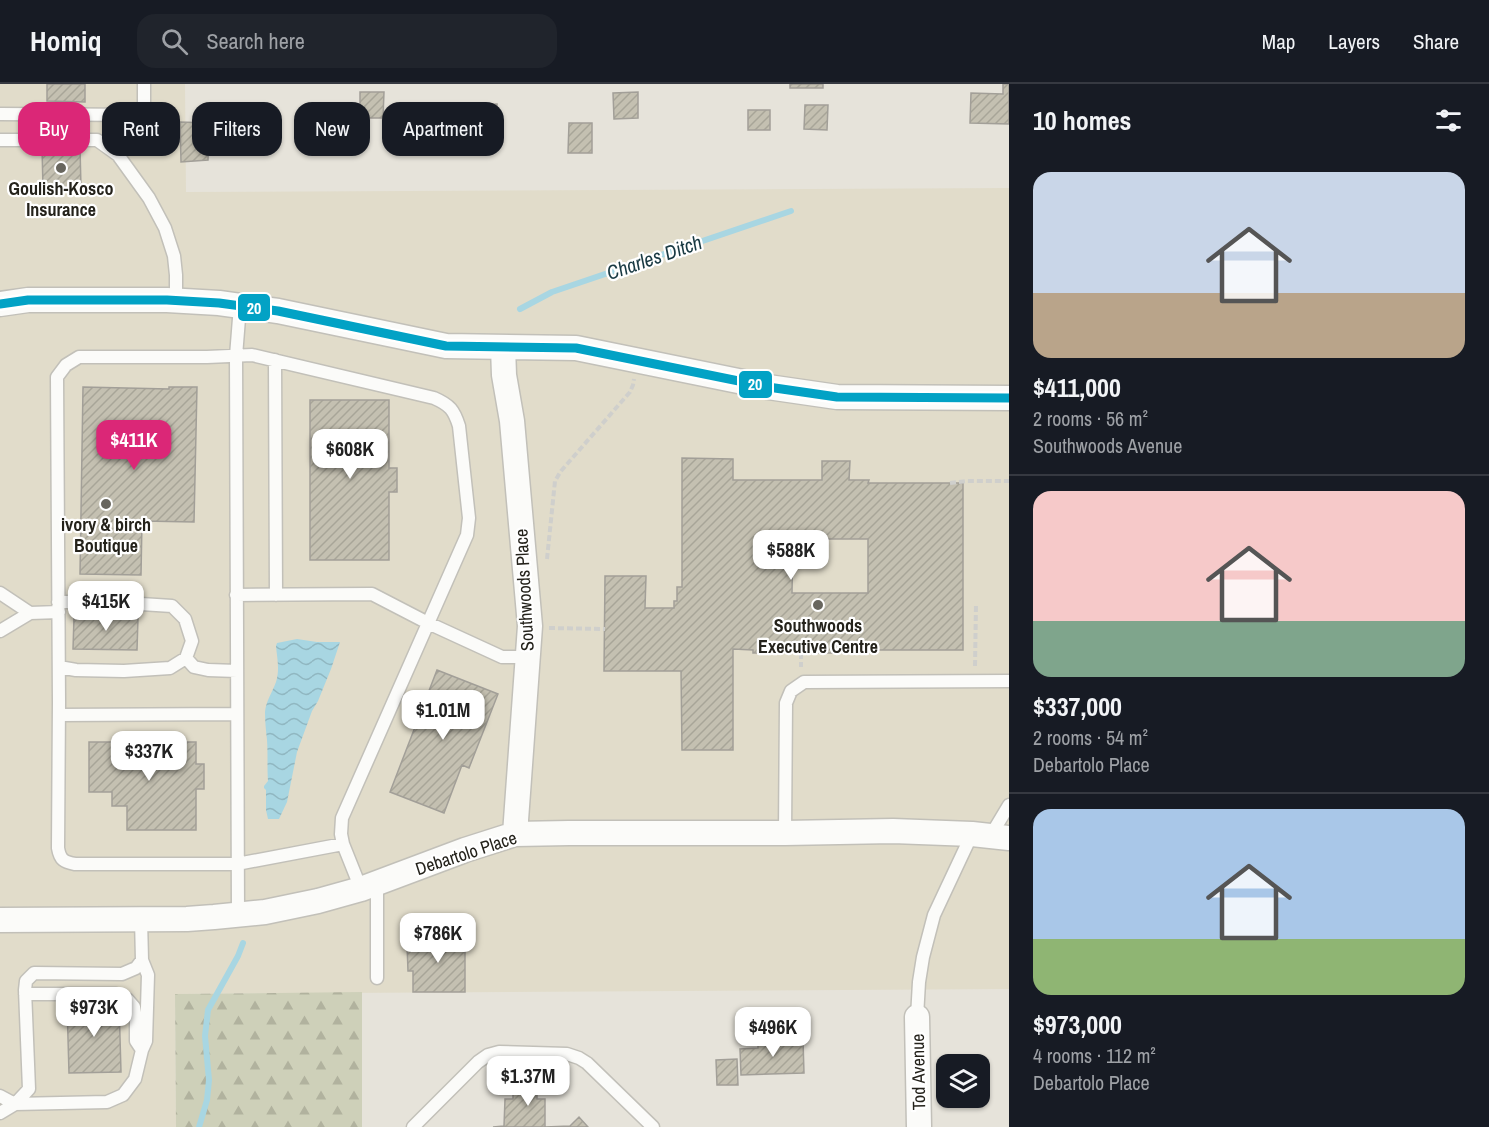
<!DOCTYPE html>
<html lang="en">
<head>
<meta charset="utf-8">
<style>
	:root { --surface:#171b24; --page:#20242c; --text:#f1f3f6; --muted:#9ea1a6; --line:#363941; --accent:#db2777 }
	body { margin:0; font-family:"Archivo Narrow",sans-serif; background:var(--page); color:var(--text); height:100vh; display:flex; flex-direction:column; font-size:22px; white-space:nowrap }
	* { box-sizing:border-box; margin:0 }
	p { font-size:20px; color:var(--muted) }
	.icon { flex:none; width:33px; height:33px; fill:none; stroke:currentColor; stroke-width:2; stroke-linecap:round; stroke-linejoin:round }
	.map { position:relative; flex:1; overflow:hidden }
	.details { display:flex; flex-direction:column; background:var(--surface); width:480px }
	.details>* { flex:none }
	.guide { position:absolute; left:18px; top:18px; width:570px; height:54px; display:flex; gap:12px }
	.fabs { position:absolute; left:936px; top:970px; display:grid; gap:12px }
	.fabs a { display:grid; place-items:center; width:54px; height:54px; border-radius:12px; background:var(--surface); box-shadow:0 2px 4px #0004; font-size:30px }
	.price { position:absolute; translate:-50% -51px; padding:0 14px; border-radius:12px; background:#fff; color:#222; font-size:20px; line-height:39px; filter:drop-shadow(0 2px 3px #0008) }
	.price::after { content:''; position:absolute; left:50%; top:36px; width:18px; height:14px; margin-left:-9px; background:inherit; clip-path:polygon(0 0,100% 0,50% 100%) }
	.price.active { background:var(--accent); color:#fff }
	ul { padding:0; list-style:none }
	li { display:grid; align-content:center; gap:12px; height:318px; padding:0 24px }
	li+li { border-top:2px solid var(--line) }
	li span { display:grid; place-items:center; height:186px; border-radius:18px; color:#555 }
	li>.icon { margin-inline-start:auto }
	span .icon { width:108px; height:108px; fill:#fffc; stroke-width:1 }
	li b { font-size:26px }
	h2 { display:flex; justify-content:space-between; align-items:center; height:72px; padding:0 24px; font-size:26px }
	.chip { padding:0 21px; border-radius:18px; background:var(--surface); box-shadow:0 2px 4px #0004; font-size:21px; line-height:54px }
	.chip.active { background:var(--accent); color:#fff }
	header { display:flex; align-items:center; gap:36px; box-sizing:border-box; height:84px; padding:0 30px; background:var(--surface); border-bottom:2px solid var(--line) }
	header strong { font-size:28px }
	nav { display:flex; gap:33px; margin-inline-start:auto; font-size:21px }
	.search { width:420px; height:54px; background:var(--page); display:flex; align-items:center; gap:15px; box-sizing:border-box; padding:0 21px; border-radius:18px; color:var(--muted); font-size:22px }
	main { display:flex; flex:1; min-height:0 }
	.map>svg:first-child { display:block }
	.built { fill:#e1dcca }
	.forest { fill:url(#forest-firs) }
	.water { fill:url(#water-waves) }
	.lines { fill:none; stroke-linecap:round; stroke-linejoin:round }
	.stream { stroke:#a8d6e2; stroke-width:6 }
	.building { fill:url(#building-hatch); stroke:#a29f98; stroke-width:1.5; fill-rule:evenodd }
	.lane-casing { stroke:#c2c0b9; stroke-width:15 }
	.street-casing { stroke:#c2c0b9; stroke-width:27 }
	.path { stroke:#cfcfcc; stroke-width:4; stroke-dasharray:6 3; stroke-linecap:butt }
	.lane { stroke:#fbfbf9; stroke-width:12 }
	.street { stroke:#fbfbf9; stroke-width:24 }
	.bus-1-casing { stroke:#fff; stroke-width:14 }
	.bus-1 { stroke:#02a2c5; stroke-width:9 }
	.poi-dot { fill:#68665e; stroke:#fff; stroke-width:2 }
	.labels { text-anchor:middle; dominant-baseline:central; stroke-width:4.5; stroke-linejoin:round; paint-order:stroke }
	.poi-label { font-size:18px; font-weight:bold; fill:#24221b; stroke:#fff }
	.street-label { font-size:18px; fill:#24221b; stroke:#fff }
	.water-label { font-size:20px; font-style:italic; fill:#183942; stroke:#fff }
	.line-badge { stroke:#fff; stroke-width:2 }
	.badge-label { font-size:16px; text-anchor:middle; font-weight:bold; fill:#fff }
</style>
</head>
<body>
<header>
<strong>Homiq</strong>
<div class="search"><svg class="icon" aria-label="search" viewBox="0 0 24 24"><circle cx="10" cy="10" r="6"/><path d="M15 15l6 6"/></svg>Search here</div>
<nav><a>Map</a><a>Layers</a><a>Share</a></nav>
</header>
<main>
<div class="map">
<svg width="1009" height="1043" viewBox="0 0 1009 1043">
	<defs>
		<pattern id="forest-firs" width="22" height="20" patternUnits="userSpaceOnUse" patternTransform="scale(1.5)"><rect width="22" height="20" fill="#ced0b9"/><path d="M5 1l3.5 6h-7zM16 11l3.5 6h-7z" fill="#b1b29e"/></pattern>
		<pattern id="water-waves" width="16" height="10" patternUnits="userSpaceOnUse" patternTransform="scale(1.5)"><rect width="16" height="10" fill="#a8d6e2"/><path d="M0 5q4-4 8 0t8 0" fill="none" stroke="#90b7c1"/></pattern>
		<pattern id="building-hatch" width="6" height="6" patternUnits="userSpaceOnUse" patternTransform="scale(1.5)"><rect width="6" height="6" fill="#c4c0b1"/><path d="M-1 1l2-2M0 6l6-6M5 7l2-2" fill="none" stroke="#a8a598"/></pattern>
	</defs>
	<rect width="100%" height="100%" fill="#e6e3da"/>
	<!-- built -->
	<path class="built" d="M0,0H185L186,108L1009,104V905L175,910L176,1043H0Z"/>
	<!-- forest -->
	<path class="forest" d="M362,908V1043H176L175,910Z"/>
	<!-- water -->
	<path class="water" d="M297,555L317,558H340L331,585L318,617L312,627L297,668L287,718L279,735H268L266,726V706L264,704V702L268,697C267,684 268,669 267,656C266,647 265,638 265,628C266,617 272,609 276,598C280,585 277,574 276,562L277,559Z"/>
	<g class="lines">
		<!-- stream -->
		<path class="stream" d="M520,225L552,208L791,127
			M199,1043L207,1016L209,996L205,952L208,926L238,872L243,859"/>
	</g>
	<!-- building -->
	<path class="building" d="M47,0H85V18L47,17Z
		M790,0H823V4H790Z
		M1003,0H1009V40L970,39L971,9L1003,10Z
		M360,8H384L383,34H360Z
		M638,8V34L614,35L613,9Z
		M497,20V40L474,41L473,21Z
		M805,21H828L827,46L804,45Z
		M748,26H770V46H748Z
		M180,38L209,39L208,76L181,78Z
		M569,39H592V69H568Z
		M80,63L81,104H43L42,64Z
		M83,303L169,305V303H197L194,438L142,437L141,491L80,490Z
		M310,316H389V384H397V408H389V476H310Z
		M682,374L733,375V396H822V377H850L849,396H869L868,399H963V566H869V569H753V566L733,565V666H682L681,587H604L605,492H646L645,524H674V517H677V503H682ZM793,455H868V509H792Z
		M95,527L119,528V534H138L137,566L73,565L74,533L95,534Z
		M437,586L498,610L469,684L462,681L444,729L390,708Z
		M89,658H196V680H204V705H196V746H127V722H112V708H89Z
		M426,852L465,853V908H413V887H408L407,860H413V856H426Z
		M119,919L121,988L69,989L67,920Z
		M803,956L804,989L741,991L740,965L758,964V958Z
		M737,975L738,1001H717L716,976Z
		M513,994H537V1015H545V1043L570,1042L579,1033L588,1043H493L504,1042L505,1015H513Z"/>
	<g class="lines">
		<!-- lane casing -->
		<g class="lane-casing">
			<path id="lane" d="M0,30L144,31V0
				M0,56H97L118,71L149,114L165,144L174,172L176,191V217
				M275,276L276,511
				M0,509L30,529
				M236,511L372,510L428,539L502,573H528
				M58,518H110L172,522L185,535L192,557L186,574L170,584L124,587L76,586L59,583
				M0,547L30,529L59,528
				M186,574L194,583L208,586L237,587
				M59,631L237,630
				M785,749L786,619L791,607L804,598L1009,597
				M991,751L1009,721
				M343,760L237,780H75C64,778 60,776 58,764L59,618L57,293L66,281L79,273H207L252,271L434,314C450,321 454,326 459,342L469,434L467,451L342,734L341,750L343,760L361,805
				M238,831L236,272L240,222
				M377,894V799
				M25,910H116L127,915L134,923L136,936V957L142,966
				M917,933L919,898L923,873L934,831L972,750
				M0,1012L15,1020L0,1029
				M15,1020L29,1005L25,906L26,897L34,889L122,890L136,884L142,876L141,835
				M15,1020L107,1018L123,1011L135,995L142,966L146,957L148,891L142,876
				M413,1043L478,978L488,971L499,968L567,970L579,974L587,979L653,1043"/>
		</g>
		<!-- street casing -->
		<g class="street-casing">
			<path id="street" d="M0,220L28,216H167L219,219L278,227L446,262L576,264L768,303L837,313L1009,314
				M503,263L504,291L512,337L530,542L515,750
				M0,836L187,835L214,833L265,828L318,817L361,805L465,766L515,750L569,749H785L893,747L972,750L1009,754
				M917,933L919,1043"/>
		</g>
		<!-- path -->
		<path class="path" d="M950,399L967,397H1009
			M547,475L555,397L561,387L630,308L633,301L634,295
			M549,544L605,545
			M801,569V583
			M975,582L976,520"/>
		<!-- lane -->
		<use href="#lane" class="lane"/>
		<!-- street -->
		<use href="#street" class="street"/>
		<!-- bus-1 casing -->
		<g class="bus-1-casing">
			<path id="bus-1" d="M0,220L28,216H167L219,219L278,227L446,262L576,264L768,303L837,313L1009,314"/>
		</g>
		<!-- bus-1 -->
		<use href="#bus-1" class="bus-1"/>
	</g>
	<!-- markers -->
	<g class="poi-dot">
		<circle cx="61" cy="84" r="6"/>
		<circle cx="106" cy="420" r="6"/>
		<circle cx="818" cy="521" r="6"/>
	</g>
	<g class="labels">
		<!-- poi labels -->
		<g class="poi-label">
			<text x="61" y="104">Goulish-Kosco<tspan x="61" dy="21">Insurance</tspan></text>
			<text x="106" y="440">ivory &amp; birch<tspan x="106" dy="21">Boutique</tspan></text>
			<text x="818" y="541">Southwoods<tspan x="818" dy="21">Executive Centre</tspan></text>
		</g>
		<!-- street labels -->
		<g class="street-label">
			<text transform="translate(524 506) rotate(-93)">Southwoods Place</text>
			<text transform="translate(466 769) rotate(-18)">Debartolo Place</text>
			<text transform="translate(918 988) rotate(-91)">Tod Avenue</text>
		</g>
		<!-- water labels -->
		<g class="water-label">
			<text transform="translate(654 173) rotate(-19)">Charles Ditch</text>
		</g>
	</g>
	<g class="line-badge">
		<rect x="237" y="209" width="34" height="29" rx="6" fill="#02a2c5"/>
		<rect x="738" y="286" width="35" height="29" rx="6" fill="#02a2c5"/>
	</g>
	<g class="badge-label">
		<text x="254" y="230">20</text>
		<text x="755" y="306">20</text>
	</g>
</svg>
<div class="fabs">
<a><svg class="icon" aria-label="layers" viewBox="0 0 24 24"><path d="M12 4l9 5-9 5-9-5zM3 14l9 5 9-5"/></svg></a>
</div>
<b class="price active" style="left:134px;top:387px">$411K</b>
<b class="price" style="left:350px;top:396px">$608K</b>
<b class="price" style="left:791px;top:497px">$588K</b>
<b class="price" style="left:106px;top:548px">$415K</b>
<b class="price" style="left:443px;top:657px">$1.01M</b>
<b class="price" style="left:149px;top:698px">$337K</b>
<b class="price" style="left:438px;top:880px">$786K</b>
<b class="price" style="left:94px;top:954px">$973K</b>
<b class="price" style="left:773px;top:974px">$496K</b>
<b class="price" style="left:528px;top:1023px">$1.37M</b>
<div class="guide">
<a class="chip active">Buy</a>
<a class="chip">Rent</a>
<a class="chip">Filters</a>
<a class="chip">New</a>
<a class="chip">Apartment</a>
</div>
</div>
<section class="details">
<h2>10 homes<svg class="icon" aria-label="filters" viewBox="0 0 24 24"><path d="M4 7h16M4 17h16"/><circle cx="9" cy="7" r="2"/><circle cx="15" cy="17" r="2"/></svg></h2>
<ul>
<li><span style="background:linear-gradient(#c9d6e8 65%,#b9a48a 0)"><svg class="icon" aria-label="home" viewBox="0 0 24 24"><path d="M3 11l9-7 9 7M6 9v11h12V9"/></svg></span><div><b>$411,000</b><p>2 rooms · 56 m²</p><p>Southwoods Avenue</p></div></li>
<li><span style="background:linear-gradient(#f6c9c9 70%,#7fa58c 0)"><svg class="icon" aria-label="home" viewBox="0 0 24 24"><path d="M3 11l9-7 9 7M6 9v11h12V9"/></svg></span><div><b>$337,000</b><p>2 rooms · 54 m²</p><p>Debartolo Place</p></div></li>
<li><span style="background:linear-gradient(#a9c7e8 70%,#8fb573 0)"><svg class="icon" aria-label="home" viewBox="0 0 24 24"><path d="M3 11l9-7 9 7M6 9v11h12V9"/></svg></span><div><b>$973,000</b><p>4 rooms · 112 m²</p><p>Debartolo Place</p></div></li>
</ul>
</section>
</main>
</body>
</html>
